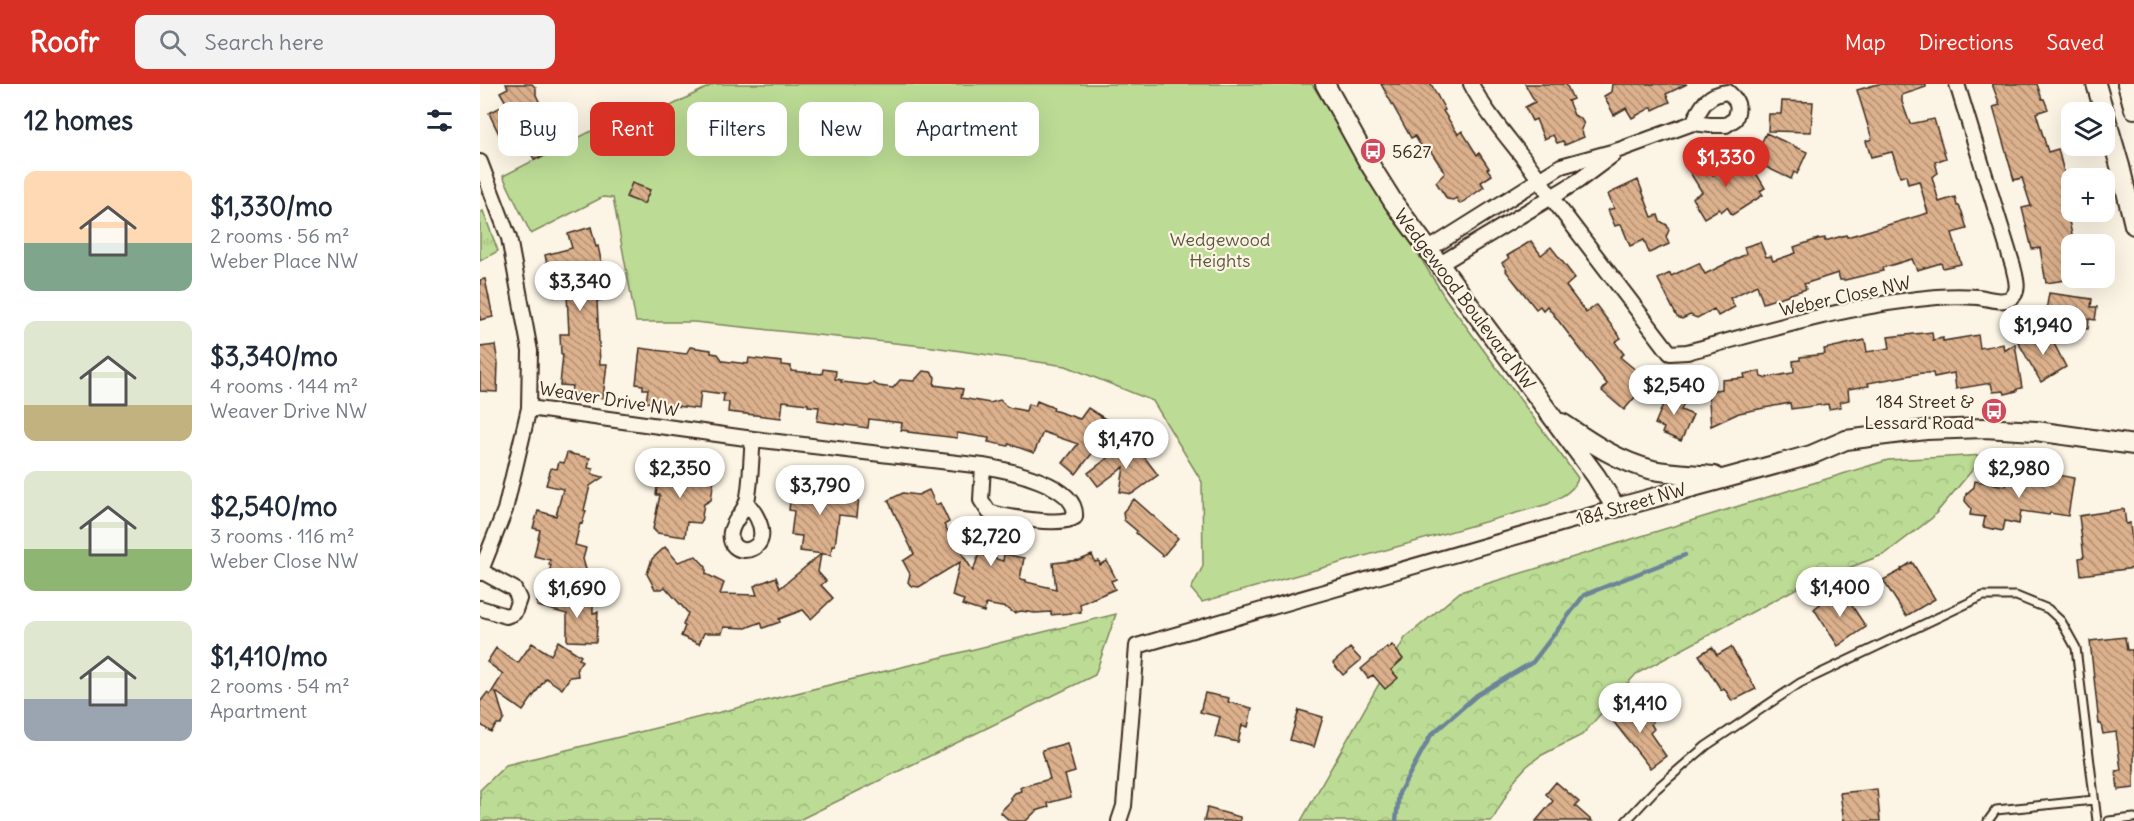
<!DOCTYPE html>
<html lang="en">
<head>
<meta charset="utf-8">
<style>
	:root { --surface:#fff; --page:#f2f2f3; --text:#1f2937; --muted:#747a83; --accent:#d93025 }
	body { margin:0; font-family:Delius,sans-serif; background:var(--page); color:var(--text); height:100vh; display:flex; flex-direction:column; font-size:22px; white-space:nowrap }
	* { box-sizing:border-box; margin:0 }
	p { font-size:20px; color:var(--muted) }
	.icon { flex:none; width:33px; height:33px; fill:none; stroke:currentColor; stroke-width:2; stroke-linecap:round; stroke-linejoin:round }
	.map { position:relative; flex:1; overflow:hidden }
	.sheet { display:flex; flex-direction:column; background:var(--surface); width:480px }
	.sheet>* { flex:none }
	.guide { position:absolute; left:18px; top:18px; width:570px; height:54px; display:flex; gap:12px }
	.controls { position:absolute; left:1581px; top:18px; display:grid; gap:12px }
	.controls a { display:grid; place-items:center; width:54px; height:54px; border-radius:12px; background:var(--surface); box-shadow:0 6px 24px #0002; font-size:30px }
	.price { position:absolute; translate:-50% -51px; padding:0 14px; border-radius:21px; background:#fff; color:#222; font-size:20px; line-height:39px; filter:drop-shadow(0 2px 3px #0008) }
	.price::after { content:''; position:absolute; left:50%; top:36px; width:18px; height:14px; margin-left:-9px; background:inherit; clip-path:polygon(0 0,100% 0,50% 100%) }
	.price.active { background:var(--accent); color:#fff }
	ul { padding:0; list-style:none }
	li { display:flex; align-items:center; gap:18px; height:150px; padding:0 24px }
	li span { display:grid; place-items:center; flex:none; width:168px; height:120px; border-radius:12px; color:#555 }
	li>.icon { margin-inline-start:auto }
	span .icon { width:72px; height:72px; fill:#fffc; stroke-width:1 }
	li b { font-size:26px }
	h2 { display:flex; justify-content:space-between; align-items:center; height:72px; padding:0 24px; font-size:26px }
	.pill { padding:0 21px; border-radius:12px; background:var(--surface); box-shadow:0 6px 24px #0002; font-size:21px; line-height:54px }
	.pill.active { background:var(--accent); color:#fff }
	header { display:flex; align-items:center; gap:36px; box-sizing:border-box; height:84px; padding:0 30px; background:var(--accent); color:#fff }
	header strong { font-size:28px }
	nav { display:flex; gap:33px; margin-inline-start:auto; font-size:21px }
	.search { width:420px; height:54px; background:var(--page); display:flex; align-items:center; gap:15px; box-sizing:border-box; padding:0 21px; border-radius:12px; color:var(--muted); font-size:22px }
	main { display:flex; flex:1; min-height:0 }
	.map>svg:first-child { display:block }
	.grass { fill:url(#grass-tufts); stroke:#7c835a; stroke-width:1.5 }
	.forest { fill:url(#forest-crowns); stroke:#7c835a; stroke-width:1.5 }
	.park { fill:#bcdc95; stroke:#7c835a; stroke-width:1.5 }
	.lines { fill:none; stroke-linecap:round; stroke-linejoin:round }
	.stream { stroke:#6c8498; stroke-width:4.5 }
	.building { fill:url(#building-back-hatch); stroke:#3b2a1e; stroke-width:1.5 }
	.lane-casing { stroke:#3b2a1e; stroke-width:11 }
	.street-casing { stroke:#3b2a1e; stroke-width:18 }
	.secondary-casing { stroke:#3b2a1e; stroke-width:22 }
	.lane { stroke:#fcf5e5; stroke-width:7 }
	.street { stroke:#fcf5e5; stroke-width:14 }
	.secondary { stroke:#fcf5e5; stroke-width:18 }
	.labels { text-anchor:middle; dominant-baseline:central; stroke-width:4.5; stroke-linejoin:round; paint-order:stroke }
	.poi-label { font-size:18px; fill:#3b2a1e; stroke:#fcf5e5; text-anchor:start }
	.park-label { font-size:18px; fill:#5b563c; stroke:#fcf5e5 }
	.street-label { font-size:18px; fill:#3b2a1e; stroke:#fcf5e5 }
</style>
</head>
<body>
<header>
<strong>Roofr</strong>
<div class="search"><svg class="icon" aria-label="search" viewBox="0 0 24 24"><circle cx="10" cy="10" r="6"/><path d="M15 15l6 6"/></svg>Search here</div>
<nav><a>Map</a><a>Directions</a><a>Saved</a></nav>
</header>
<main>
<section class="sheet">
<h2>12 homes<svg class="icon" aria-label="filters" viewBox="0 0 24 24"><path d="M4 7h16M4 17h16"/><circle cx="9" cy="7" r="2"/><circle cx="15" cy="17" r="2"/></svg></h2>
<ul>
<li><span style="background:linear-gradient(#ffd9b3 60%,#7fa58c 0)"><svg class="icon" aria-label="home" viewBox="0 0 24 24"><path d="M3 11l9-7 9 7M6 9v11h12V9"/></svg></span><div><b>$1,330/mo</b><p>2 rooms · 56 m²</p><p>Weber Place NW</p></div></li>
<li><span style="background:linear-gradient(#dfe7d0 70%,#c2b280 0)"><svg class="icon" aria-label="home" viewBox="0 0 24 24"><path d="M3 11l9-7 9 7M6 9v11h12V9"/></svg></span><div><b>$3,340/mo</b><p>4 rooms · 144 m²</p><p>Weaver Drive NW</p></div></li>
<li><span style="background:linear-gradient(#dfe7d0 65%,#8fb573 0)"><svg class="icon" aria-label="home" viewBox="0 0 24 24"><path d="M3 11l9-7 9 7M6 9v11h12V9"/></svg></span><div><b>$2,540/mo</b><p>3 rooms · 116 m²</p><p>Weber Close NW</p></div></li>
<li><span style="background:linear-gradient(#dfe7d0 65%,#9aa5b1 0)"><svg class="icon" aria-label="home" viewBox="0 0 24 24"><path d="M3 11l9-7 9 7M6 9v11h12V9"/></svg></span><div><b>$1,410/mo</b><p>2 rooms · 54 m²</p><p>Apartment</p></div></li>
</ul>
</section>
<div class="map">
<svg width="1654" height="737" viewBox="0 0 1654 737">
	<defs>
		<pattern id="grass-tufts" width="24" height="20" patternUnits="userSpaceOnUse" patternTransform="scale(1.5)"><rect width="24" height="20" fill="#bcdc95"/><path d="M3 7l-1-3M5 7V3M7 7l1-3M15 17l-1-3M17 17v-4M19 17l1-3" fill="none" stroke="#a2bd80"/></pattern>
		<pattern id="forest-crowns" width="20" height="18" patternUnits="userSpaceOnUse" patternTransform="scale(1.5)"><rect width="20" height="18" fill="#bcdc95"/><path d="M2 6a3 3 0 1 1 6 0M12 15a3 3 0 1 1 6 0" fill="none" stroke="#a2bd80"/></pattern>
		<pattern id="building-back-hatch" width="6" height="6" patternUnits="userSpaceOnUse" patternTransform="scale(1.5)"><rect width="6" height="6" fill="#dcb18d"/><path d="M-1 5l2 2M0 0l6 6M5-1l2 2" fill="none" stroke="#b49073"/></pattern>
	</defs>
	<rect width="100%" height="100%" fill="#fcf5e5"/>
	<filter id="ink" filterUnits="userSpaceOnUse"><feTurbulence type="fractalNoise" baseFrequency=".0167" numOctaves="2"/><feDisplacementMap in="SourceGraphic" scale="12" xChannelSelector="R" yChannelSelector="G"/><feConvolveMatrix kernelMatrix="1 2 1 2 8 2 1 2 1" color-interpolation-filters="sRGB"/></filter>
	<g filter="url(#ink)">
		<!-- grass -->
		<path class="grass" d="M3,127L18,167L0,177V129Z"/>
		<!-- forest -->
		<path class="forest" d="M1505,371L1452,434L1405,470L1321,502L1156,590L1102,651L1060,672L1047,682L1036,694L1012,737H821L925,554L980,508L1408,376Z
			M636,530L615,591L317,737H0V706L26,681Z"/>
		<!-- park -->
		<path class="park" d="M234,0H832L966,215L1098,394C1095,407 1079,414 1068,420L722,518L711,505L723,482L722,398L673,317L586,282L453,263L214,238H156L133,114L123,113L51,150L23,92L127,39L141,47Z"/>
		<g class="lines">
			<!-- stream -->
			<path class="stream" d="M916,737L919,709L951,651L997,611L1053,578L1104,511L1205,471"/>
		</g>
		<!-- building -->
		<path class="building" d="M26,0H52L56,4V11L62,23L59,25L66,40L74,46L73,55L71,56L76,66L59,75V73L54,75L45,58L27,67L9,29L27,20L20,8L28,4Z
			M901,0H951L965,26L963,27L978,50L982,47L997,71L999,69L1009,84L1007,85L1012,91L1001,98L1004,103L980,120L976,114L973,116L967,115L956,98L965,89L950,66L945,69L935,52L931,54Z
			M1045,0H1086L1093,15L1088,17L1094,31L1101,35L1104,40L1101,45L1104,53L1085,61L1083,57L1077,59L1073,51L1064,55L1056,35L1052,37L1045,23L1055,18Z
			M1132,0H1207L1186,10L1190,18L1173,26L1172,23L1152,34L1146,24L1134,31L1124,12L1131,8Z
			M1398,0H1446V3L1422,11V18L1430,40L1454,35L1466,74L1455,78L1458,89L1452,93L1459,118L1475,113L1477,122H1479L1482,128L1487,145L1472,149L1481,180L1463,184L1461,179L1437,186L1432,175L1402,184L1403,187L1365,196H1360L1358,189L1324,200L1326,205L1283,219L1277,201L1250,214L1255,223L1238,232L1234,225L1217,234L1210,231L1202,235L1197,233L1178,195L1190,189L1191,192L1219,179L1225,190L1266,170L1264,163L1280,158L1286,173L1291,172L1293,177L1316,169L1314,163L1338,155L1345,154V157L1366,151L1367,153L1448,129L1439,97L1428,100L1426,91L1420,92L1412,68L1391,73L1386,57L1392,55L1377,6Z
			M1512,0H1557L1562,15H1564L1568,25L1556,29L1568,68L1578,65L1590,112L1591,121L1586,123L1594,160H1592V195L1566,199L1560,164L1552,165L1542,124L1551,122L1542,94L1534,96L1513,23L1520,21Z
			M1302,17L1333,18L1331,48L1288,47L1289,30H1301Z
			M1286,49L1327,68L1317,90L1314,88L1311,95L1273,77Z
			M1268,76L1285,104L1280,107L1283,111L1252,131L1247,123L1241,128L1239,125L1224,134L1212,114L1222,108L1209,87L1225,77L1233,91L1252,79L1255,84Z
			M1158,96L1172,133L1178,131L1180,137L1187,141L1189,146L1186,153L1189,160L1169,169L1164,156L1150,162L1141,140L1135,142L1128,126L1134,124L1128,111L1130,109Z
			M152,99L170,106L164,120L146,113Z
			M111,143L116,163L118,162L127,205L123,206L125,215L117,217L120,280H127L123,314L91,309L92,302L80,301L83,270H81L80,250H89L87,210L74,213L65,171L92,164L88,150Z
			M1051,157L1061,171L1071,163L1095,194L1086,202L1106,229L1116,221L1141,254L1135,258L1144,270L1140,273L1169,297L1144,326L1122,307L1127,300L1067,222L1063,226L1060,222L1056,225L1026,187L1027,186L1022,179L1029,174L1027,172Z
			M5,195L13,233L0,236V196Z
			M1569,209L1612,215L1611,223H1617L1615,236L1609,235L1608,245L1577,242L1578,229L1566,227Z
			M1452,248L1453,256L1463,254V257L1498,251L1500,264L1523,260L1524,267L1535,260L1542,304L1537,305V307L1525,310L1524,307L1513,308L1511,299L1476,305L1474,289L1454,293L1453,289H1442L1388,299L1389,302L1368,305L1369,316L1360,318L1361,323L1349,325L1348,320L1311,325L1310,319L1259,329L1231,342L1228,307L1242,305V296L1265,294L1264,290L1280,287L1281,293L1284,294L1312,289L1314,287L1313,277L1320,276V273L1345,270L1344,265L1385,256L1387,268L1410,264L1408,253Z
			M1553,250L1558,258L1570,252L1586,283L1561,298L1538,258Z
			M15,261L18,279L17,308L0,307V263Z
			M210,263L231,266V269L238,270L243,277L268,280L269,274L302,278V281L311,282V287L342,290L343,285L356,287L355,295L362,296L361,298L387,301L393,299L399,302L413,304L420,296L434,297L443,287L451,288L455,293L454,301L483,305L481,314L510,319L520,316L527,323L546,327L548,320L555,322L557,317L574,324L573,326L600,335L608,324L627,336L625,339L632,344L596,390L583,379L598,360L563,348L554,369L529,360L528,362L508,358L509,354L477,349V354L428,348V347L421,346L422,339L389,335L388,344L337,337L339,323L328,322V320L303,317L301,334L248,328L249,318H243L244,310L221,307L219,325L166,318L168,305H163V301L156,300L160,264L206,270Z
			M1190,304L1207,312L1201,326L1213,331L1201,357L1182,349L1184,344L1175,340Z
			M644,362L646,364L649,362L652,366L666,367L662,370L678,391L652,410L640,408L644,383L618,402L608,389Z
			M87,369L110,374L108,384L113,385L112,390L123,393L110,402L104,426L106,427L102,440L100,439L95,461L106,464L103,475L107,489L105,498L67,517L72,500L67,498L71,481H69L70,476L54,472L60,446L53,444L58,427L76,432L83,405L66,401L71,384L77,385L79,378L84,379Z
			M188,379L215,384L214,388L218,389V393L234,395L231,416L224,420L221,439L207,438L205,453L177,449L173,445L180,411H176L180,381L187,382Z
			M1529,387L1577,396L1578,391L1594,394L1588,432L1570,429L1569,431L1541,427L1539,440L1525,437L1523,447L1503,443L1505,433L1490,431L1491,424L1485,417L1486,410L1494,403L1495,397L1526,402Z
			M326,399L342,400L341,403L356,407V410L379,412L377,433L359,431L355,462H352L351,471L320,467L322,452L311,451L314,427L309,426L311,410L315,411L316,403L326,404Z
			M449,406L456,421L460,419L469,438L464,441L493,487L499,470L523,477L524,470L544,474L540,495L546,496V498L576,505L573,479L600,476L612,471L615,478L619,477L620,481L627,477L636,495L631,497L635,505L600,520L601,528L571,531V528L555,529L541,527L534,529L527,524L506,520L504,528L482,521L484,516L472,512L480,478L439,503L431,502L428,498L430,490L423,477L434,470L408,416L423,409L438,411Z
			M654,415L698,454L683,472L656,449L657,447L644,436L643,428Z
			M1644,425L1646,440L1650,439L1654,484L1601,491L1599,474L1604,473L1599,432Z
			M185,463L198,478L216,472L226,483V490L244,499L240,510L277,511L274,502L296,493L300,504L341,470L338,488L346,497L341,501L353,514L331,535L323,526L299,535L300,538L283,544L281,538L266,544L244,543L242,549H224L219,560L201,552L205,542L203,541L208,529L185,503L182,505H175L167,490L172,475Z
			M1432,478L1455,515L1426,532L1403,496L1422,486L1421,485Z
			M1355,508L1357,511L1363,508L1386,543L1358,562L1334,525Z
			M57,518H113V529L118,528L116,558L87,557V530L57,522Z
			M1645,553L1647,566H1652L1654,584V704L1638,706L1636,687L1641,686L1636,648L1623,650L1621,640H1619L1610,557Z
			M78,557L101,572L99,575L102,577L97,584L98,592L90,593L82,605L66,594L43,627L16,608L24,635L21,640H17L11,648L0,640V618L7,609L10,611L23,590L7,578L16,564L38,579L52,559L71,571Z
			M912,561L923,575L911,586L918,594L905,605L893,591L888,594L881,585L907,563L908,565Z
			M1232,563L1237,571L1251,563L1276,605L1252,617L1244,604L1241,606L1219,571Z
			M870,564L881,576L863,591L853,579Z
			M725,609L749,614L748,618L772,624L768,643L762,641L758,658L735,653L740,633L720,628Z
			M1157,618L1173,638L1171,640L1174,645L1170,649L1186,672L1170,684L1133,637Z
			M819,626L843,633L834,663L810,656Z
			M587,659L595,688L585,691L591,713L568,719L569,723L556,727L546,737H530L520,728L532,716L530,714L535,709L541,707L540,703L570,695L562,666Z
			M1076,698L1099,718L1095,722L1112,737H1056L1073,717L1066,710Z
			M1397,705L1400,737H1364L1360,709Z
			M727,724L760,733V737H724Z"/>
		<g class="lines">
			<!-- lane casing -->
			<g class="lane-casing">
				<path id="lane" d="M1146,737L1175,706L1226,662L1320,599L1503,512H1536L1568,525L1581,537L1596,564L1617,737
					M1508,737L1516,726L1614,716
					M1629,737L1654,734"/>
			</g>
			<!-- street casing -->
			<g class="street-casing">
				<path id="street" d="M991,0C1012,41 1047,73 1071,113L1190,269L1207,268C1290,246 1371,220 1457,213C1470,212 1484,212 1498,213C1507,214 1520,219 1529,215C1542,209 1535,192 1533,182L1477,0
					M0,78L29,154L50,267L49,324L25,426L0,489
					M949,165L1081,82L1139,66L1213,39L1230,41H1246L1255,35C1260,22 1258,17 1248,8C1227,10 1222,21 1213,39
					M960,180L1098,97L1133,71
					M49,324L273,355L503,382L501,416L509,428C525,433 582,443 595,433C598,400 527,386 503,382
					M267,419C309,469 245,480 251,448C253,437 262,430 266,420C271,409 271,369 273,355
					M0,524L26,532L34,529L39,515L34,505L1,487
					M639,737L644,722L657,562L1136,424"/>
			</g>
			<!-- secondary casing -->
			<g class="secondary-casing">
				<path id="secondary" d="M845,0L887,76L914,119L1116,392L1136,424L1331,371L1366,356L1446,346L1504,344L1556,347L1654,361
					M1616,0L1640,82L1654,141
					M1647,0L1654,25
					M1082,339C1110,358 1139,378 1173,386C1193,390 1214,390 1234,392"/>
			</g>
			<!-- lane -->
			<use href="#lane" class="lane"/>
			<!-- street -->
			<use href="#street" class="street"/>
			<!-- secondary -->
			<use href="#secondary" class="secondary"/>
		</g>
	</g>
	<!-- icons -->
	<defs>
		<g id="bus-disc" transform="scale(1.35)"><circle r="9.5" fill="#d1495b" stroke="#fcf5e5"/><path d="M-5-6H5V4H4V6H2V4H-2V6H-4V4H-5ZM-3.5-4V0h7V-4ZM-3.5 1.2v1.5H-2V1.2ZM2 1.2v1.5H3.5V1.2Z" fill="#fff"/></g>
	</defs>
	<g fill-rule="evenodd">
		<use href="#bus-disc" x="893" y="67"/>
		<use href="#bus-disc" x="1514" y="327"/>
	</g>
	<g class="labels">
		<!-- poi labels -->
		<g class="poi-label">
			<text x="912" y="67">5627</text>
			<text x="1494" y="317" text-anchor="end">184 Street &amp;<tspan x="1494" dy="21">Lessard Road</tspan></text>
		</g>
		<!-- park labels -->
		<g class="park-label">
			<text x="740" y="155">Wedgewood<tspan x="740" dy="21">Heights</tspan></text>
		</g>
		<!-- street labels -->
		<g class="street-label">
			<text transform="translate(1365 212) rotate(-12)">Weber Close NW</text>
			<text transform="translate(985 215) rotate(53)">Wedgewood Boulevard NW</text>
			<text transform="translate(129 315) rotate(9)">Weaver Drive NW</text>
			<text transform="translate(1151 420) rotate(-16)">184 Street NW</text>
		</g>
	</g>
</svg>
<div class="controls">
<a><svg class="icon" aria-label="layers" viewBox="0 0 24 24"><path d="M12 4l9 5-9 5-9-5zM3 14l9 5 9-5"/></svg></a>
<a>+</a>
<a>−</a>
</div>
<b class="price active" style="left:1246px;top:104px">$1,330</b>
<b class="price" style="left:100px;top:228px">$3,340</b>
<b class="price" style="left:1563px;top:272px">$1,940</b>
<b class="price" style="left:1194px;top:332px">$2,540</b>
<b class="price" style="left:646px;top:386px">$1,470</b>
<b class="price" style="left:200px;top:415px">$2,350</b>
<b class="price" style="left:1539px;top:415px">$2,980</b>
<b class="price" style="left:340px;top:432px">$3,790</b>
<b class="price" style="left:511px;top:483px">$2,720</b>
<b class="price" style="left:1360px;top:534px">$1,400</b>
<b class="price" style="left:97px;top:535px">$1,690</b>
<b class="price" style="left:1160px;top:650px">$1,410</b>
<div class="guide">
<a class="pill">Buy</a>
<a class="pill active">Rent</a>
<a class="pill">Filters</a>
<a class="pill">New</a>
<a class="pill">Apartment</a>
</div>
</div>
</main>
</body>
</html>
